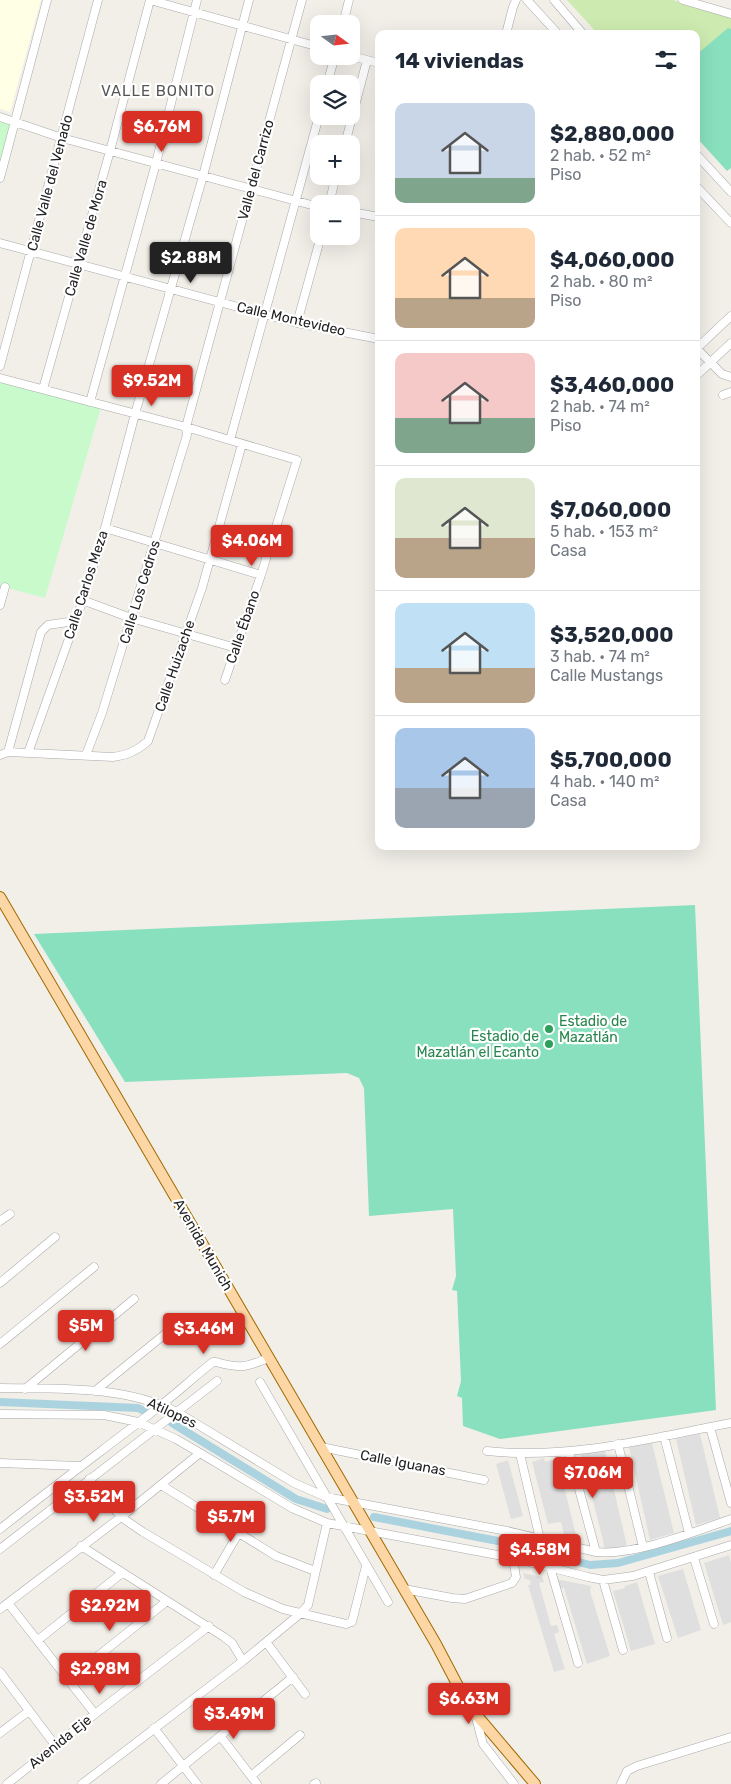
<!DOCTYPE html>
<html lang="es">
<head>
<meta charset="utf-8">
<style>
	:root { --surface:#fff; --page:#f2f2f3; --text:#1f2937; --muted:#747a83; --line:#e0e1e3; --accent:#d93025 }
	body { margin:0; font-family:Rubik,sans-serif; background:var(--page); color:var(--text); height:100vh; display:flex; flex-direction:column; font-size:19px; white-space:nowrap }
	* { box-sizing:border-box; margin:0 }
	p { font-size:16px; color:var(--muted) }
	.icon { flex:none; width:28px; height:28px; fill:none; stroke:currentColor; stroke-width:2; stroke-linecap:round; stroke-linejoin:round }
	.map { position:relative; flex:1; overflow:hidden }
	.side { position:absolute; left:375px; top:30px; width:325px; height:820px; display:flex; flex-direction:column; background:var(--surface); border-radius:10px; box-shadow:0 5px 20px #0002 }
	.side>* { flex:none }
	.needle { width:32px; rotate:105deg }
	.buttons { position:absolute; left:310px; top:15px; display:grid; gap:10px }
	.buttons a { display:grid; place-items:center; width:50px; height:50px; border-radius:10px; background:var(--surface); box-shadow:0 5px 20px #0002; font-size:25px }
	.price { position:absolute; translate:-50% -42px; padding:0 11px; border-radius:5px; background:var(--accent); color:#fff; font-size:16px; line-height:32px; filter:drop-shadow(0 1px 2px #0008) }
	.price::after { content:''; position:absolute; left:50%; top:30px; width:15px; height:11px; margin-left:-8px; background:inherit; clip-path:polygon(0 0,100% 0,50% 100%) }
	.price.active { background:#222; color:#fff }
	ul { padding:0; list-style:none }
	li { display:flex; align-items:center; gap:15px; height:125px; padding:0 20px }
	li+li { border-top:1px solid var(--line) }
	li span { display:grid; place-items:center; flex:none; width:140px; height:100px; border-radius:10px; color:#555 }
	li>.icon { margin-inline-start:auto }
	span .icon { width:60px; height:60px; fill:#fffc; stroke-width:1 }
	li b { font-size:21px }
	h2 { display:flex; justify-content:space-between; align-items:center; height:60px; padding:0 20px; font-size:21px }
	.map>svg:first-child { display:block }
	.residential { fill:#e0dfdf }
	.education { fill:#ffffe5 }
	.grass { fill:#cdebb0 }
	.park { fill:#c8facc }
	.pitch { fill:#88e0be }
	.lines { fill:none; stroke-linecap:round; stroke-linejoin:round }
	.canal { stroke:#aad3df; stroke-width:8 }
	.minor-casing { stroke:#a9a9a9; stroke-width:9 }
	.major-casing { stroke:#a06b00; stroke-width:12 }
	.minor { stroke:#fff; stroke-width:8 }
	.major { stroke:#fcd6a4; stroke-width:10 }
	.leisure-dot { fill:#2e9e5b; stroke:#fff; stroke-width:2 }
	.labels { text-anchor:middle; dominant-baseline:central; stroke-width:4.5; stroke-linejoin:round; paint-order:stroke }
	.street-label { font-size:14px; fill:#222; stroke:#fff }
	.leisure-label { font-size:14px; fill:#27864d; stroke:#fff; text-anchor:start }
	.neighbourhood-label { font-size:15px; letter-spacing:1px; fill:#555; stroke:#fff }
</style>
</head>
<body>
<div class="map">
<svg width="731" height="1784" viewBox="0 0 731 1784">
	<rect width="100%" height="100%" fill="#f2efe9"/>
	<!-- residential -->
	<path class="residential" d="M700,1434L720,1518L696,1525L676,1439Z
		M652,1443L674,1533L650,1540L629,1447Z
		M605,1451L627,1546L618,1549L604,1548L603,1540L581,1454Z
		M544,1458L545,1462L557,1458L577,1539L566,1542L561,1522L548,1524L532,1462Z
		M508,1460L523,1516L511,1519L496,1464Z
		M729,1555L731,1563V1622L723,1625L704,1563Z
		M683,1569L701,1630L678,1638L658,1576Z
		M523,1573L542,1577L544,1582L539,1583L551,1626L557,1625L559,1632L554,1634L565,1669L554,1672L528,1585H531L530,1580L525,1579Z
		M556,1579L591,1586L590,1591L610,1656L587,1664L564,1588L558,1589Z
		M637,1582L655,1644L631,1651L613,1591L625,1588V1586Z"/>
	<!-- education -->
	<path class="education" d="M0,0H41L10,112L0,109Z"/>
	<!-- grass -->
	<path class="grass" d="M567,0H673L731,18V100L696,55V34H598Z"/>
	<!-- park -->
	<path class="park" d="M0,122L11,125L0,164Z
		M0,381L101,407L45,598L0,586Z"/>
	<!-- pitch -->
	<path class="pitch" d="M728,28L731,29V168L727,171L696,137V55Z
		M695,905L716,1410L500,1439L463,1426L462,1398L457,1396L461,1381L457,1291L452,1290L456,1276L453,1209L369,1216L364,1088L359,1078L347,1073L125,1082L34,934Z"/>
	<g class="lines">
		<!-- canal -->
		<path class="canal" d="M0,1402L138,1408L146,1412
			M172,1423L296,1499L327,1509
			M374,1517L498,1541L590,1565L618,1563L731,1531"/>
		<!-- minor casing -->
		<g class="minor-casing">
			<path id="minor" d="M150,0L319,47
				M527,0L558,34
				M554,0L583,34
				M683,0L731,14
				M343,24L349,0
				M506,34L513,7L516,0
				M351,56L379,63
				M327,84L335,56
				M0,117L62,138L319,207
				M345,144L367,60
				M696,154L731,192
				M0,178L47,0
				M696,186L731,223
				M329,204L336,176
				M351,212L379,217
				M0,243L297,323L379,339
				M297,323L321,236
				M696,348L722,374L731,377
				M696,349L731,316
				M0,366L98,0
				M696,376L731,343
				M0,378L186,427L297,460L261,575L225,680
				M43,389L110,151L150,0
				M723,395L731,392
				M90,402L156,163L197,0
				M230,440L319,116
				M105,528L261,575
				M82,600L131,618L236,648
				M0,605L5,587
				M8,752L41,632L48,625L75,621
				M28,753L80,608L105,528L135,414L203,176L249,0
				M0,755L8,752L113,757C127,755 137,751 148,741L202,588L242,444
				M86,755L102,713L187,435L186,427L302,0
				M0,1221L10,1214
				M0,1283L55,1237
				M0,1344L94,1267
				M260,1382L388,1602
				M0,1388C59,1389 122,1385 177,1412L294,1483L326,1497L507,1531L596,1552C634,1556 694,1532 731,1519
				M25,1389L134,1299
				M95,1391L170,1330
				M0,1414L104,1415L138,1422L176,1439L200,1453L292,1508L327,1523L513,1558L588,1577L603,1580L633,1576L731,1545
				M710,1427L731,1503
				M664,1436L689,1533
				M618,1444L643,1547
				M321,1447L484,1480
				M487,1451C569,1460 651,1438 731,1423
				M569,1452L596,1552
				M520,1454L540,1539
				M0,1463L79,1466
				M89,1479L121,1517L143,1532L244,1592L283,1609L346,1624L352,1622L366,1566
				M161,1485L276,1556L315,1571
				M0,1529C53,1487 107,1447 160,1406C178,1392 195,1376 213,1362H216C241,1369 246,1367 269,1358
				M81,1546L224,1637L232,1643L243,1661
				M0,1549L217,1381
				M694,1558L714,1624
				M550,1567L578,1663
				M649,1572L667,1638
				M214,1575L238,1534
				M603,1580L623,1650
				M404,1589L452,1598L465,1599L512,1583L516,1577L513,1558
				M8,1603L95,1714
				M0,1609L121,1517L200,1453
				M38,1640L122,1573
				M266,1642L305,1694
				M0,1672L55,1745
				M68,1680L167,1601
				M475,1714L483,1744L514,1784
				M154,1728L197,1784
				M0,1733L29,1711
				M221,1737L257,1784
				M251,1776L300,1735
				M7,1784L95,1714L209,1626
				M82,1784L243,1661L301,1613L308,1605L327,1523
				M161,1784L293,1677
				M314,1784L316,1783
				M621,1784L627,1771L637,1766L731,1737"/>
		</g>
		<!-- major casing -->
		<g class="major-casing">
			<path id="major" d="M0,897L436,1644L457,1684L474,1712L535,1784"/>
		</g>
		<!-- minor -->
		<use href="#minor" class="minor"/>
		<!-- major -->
		<use href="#major" class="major"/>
	</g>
	<!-- markers -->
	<g class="leisure-dot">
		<circle cx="549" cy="1029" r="5"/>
		<circle cx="549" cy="1044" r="5"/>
	</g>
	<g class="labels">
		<!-- street labels -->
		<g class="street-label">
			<text transform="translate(256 170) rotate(-75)">Valle del Carrizo</text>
			<text transform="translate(50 183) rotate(-75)">Calle Valle del Venado</text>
			<text transform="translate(86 238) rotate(-74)">Calle Valle de Mora</text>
			<text transform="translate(291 319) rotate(13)">Calle Montevideo</text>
			<text transform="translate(86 585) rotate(-72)">Calle Carlos Meza</text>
			<text transform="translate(140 592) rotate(-73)">Calle Los Cedros</text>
			<text transform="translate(243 627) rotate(-71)">Calle Ébano</text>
			<text transform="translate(175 666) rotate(-71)">Calle Huizache</text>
			<text transform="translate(203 1245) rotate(60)">Avenida Munich</text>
			<text transform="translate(172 1413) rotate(25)">Atilopes</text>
			<text transform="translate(403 1463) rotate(11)">Calle Iguanas</text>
			<text transform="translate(60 1742) rotate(-39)">Avenida Eje</text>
		</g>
		<!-- leisure labels -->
		<g class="leisure-label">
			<text x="559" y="1021">Estadio de<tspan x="559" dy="16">Mazatlán</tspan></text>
			<text x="539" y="1036" text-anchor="end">Estadio de<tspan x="539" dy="16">Mazatlán el Ecanto</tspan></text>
		</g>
		<!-- neighbourhood labels -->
		<g class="neighbourhood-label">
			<text x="158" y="91">VALLE BONITO</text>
		</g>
	</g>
</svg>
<div class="buttons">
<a><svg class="needle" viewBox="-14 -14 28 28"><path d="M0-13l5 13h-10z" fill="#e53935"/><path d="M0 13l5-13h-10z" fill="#747a83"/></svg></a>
<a><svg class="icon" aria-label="layers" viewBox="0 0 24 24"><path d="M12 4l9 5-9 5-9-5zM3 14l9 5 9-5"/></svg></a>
<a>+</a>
<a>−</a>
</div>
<b class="price" style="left:162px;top:153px">$6.76M</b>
<b class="price active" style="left:191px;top:284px">$2.88M</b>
<b class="price" style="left:152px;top:407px">$9.52M</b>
<b class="price" style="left:252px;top:567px">$4.06M</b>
<b class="price" style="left:86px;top:1352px">$5M</b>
<b class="price" style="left:204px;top:1355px">$3.46M</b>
<b class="price" style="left:593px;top:1499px">$7.06M</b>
<b class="price" style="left:94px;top:1523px">$3.52M</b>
<b class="price" style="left:231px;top:1543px">$5.7M</b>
<b class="price" style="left:540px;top:1576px">$4.58M</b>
<b class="price" style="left:110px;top:1632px">$2.92M</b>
<b class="price" style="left:100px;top:1695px">$2.98M</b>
<b class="price" style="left:469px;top:1725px">$6.63M</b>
<b class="price" style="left:234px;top:1740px">$3.49M</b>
<section class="side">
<h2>14 viviendas<svg class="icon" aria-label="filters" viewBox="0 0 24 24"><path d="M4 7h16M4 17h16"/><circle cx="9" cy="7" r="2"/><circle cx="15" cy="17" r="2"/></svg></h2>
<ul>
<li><span style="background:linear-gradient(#c9d6e8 75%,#7fa58c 0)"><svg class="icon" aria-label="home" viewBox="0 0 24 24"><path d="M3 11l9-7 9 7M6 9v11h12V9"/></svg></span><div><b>$2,880,000</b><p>2 hab. · 52 m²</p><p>Piso</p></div></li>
<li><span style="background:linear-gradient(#ffd9b3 70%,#b9a48a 0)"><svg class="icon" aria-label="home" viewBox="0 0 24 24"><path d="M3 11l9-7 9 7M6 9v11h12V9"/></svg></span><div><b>$4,060,000</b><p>2 hab. · 80 m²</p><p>Piso</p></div></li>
<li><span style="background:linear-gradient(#f6c9c9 65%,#7fa58c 0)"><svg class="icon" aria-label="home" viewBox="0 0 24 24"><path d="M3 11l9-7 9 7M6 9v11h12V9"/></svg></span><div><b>$3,460,000</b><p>2 hab. · 74 m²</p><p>Piso</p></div></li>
<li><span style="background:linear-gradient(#dfe7d0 60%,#b9a48a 0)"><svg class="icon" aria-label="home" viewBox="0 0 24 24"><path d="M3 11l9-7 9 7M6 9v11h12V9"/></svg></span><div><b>$7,060,000</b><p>5 hab. · 153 m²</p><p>Casa</p></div></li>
<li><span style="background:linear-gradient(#bfe0f5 65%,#b9a48a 0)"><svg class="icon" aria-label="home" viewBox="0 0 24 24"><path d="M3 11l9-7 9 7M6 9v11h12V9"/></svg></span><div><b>$3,520,000</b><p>3 hab. · 74 m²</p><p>Calle Mustangs</p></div></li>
<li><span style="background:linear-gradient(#a9c7e8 60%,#9aa5b1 0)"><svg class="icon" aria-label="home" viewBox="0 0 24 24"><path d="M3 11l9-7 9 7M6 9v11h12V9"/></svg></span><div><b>$5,700,000</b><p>4 hab. · 140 m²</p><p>Casa</p></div></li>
</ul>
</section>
</div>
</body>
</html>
